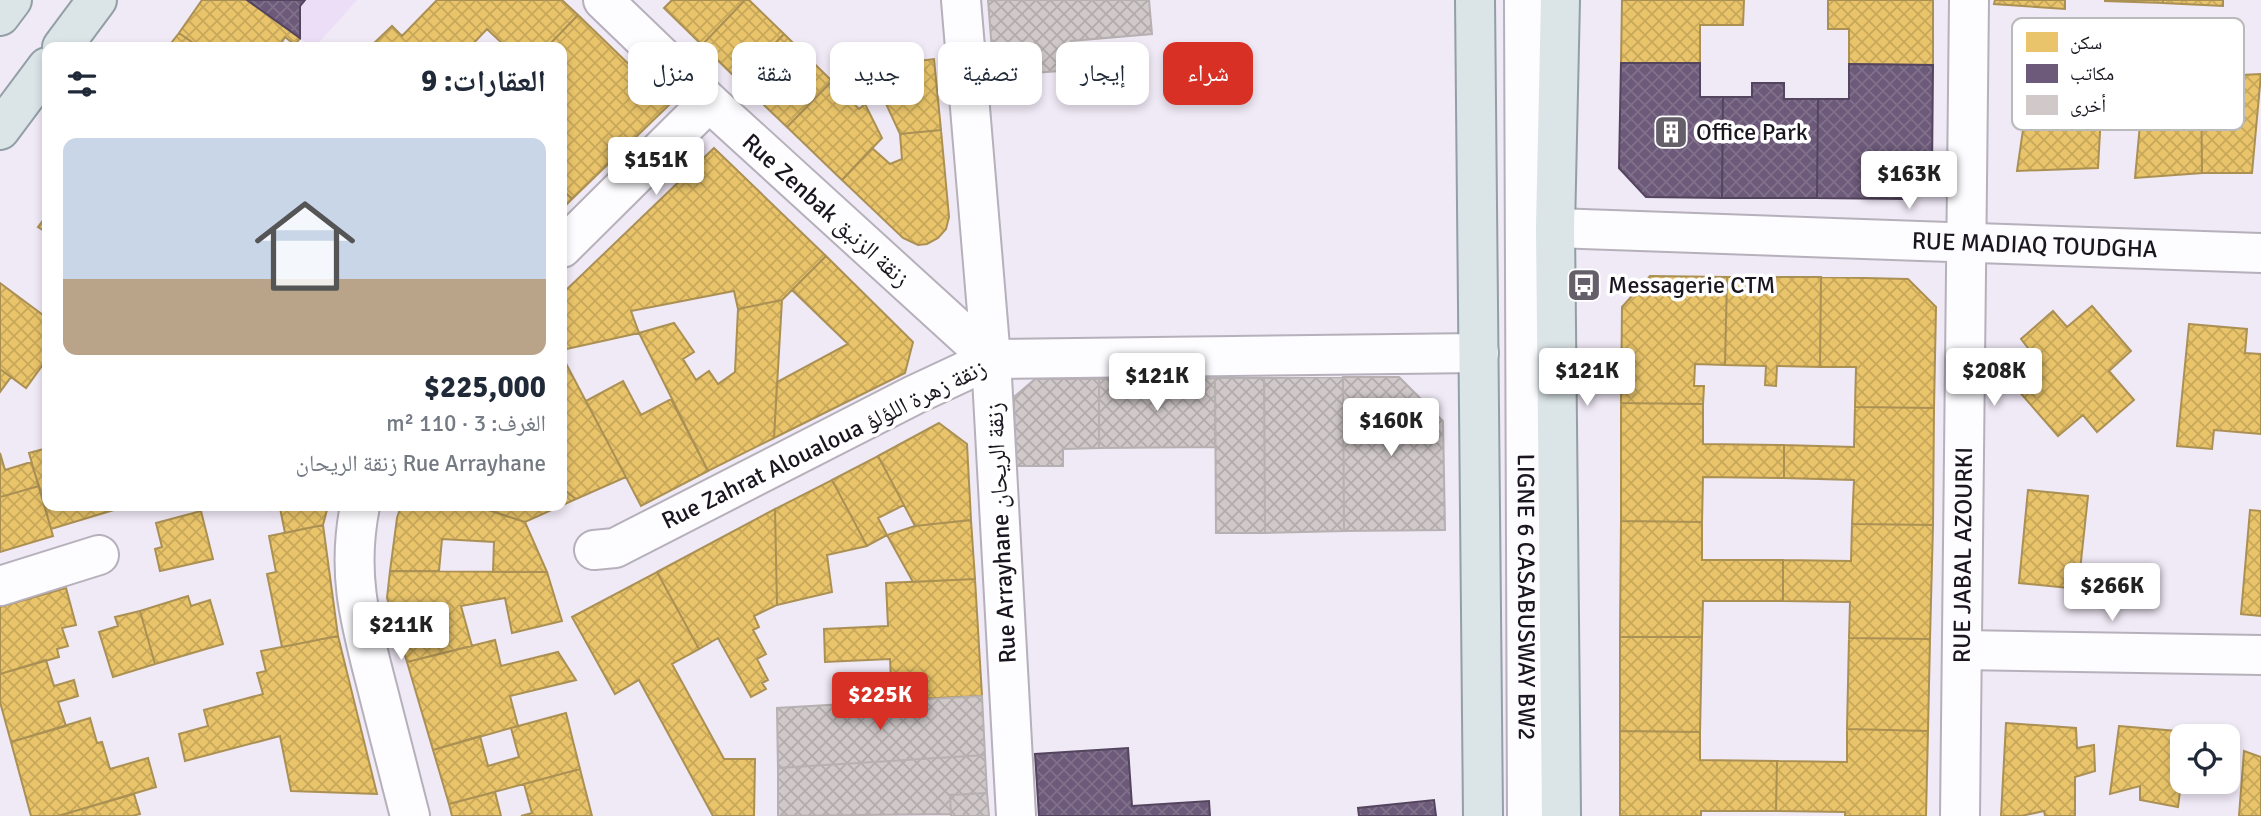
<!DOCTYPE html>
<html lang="ar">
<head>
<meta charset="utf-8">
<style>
	:root { --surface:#fff; --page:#f6f6f7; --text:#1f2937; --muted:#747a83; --line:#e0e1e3; --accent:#d93025 }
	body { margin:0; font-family:Signika,"Noto Naskh Arabic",sans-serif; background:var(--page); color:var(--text); direction:rtl; height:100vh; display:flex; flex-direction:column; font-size:26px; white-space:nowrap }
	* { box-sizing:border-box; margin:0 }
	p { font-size:23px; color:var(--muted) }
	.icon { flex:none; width:38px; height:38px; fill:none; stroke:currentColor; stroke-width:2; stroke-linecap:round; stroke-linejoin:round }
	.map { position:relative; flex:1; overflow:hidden; direction:ltr }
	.panel { position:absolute; left:42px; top:42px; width:525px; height:469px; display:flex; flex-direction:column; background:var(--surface); border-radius:14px; box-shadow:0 4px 10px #0003; direction:rtl }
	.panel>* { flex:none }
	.guide { position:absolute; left:588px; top:42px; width:665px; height:63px; direction:rtl; display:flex; gap:14px }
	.buttons { position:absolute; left:2170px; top:724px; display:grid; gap:14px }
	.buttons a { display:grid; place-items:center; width:70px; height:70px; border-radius:14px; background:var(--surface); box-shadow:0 4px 10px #0003; font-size:35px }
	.price { position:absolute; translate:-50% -60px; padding:0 16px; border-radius:7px; background:#fff; color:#222; font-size:23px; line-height:46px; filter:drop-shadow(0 2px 4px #0008) }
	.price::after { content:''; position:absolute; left:50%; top:42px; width:21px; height:16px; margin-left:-10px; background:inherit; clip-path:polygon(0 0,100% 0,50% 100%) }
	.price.current { background:var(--accent); color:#fff }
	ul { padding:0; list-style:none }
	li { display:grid; align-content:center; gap:14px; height:371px; padding:0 21px }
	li+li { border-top:2px solid var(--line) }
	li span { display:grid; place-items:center; height:217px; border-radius:14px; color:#555 }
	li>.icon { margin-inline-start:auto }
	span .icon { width:126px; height:126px; fill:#fffc; stroke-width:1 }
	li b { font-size:30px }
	h2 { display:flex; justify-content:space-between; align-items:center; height:84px; padding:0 21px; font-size:30px }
	.tag { padding:0 24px; border-radius:14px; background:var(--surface); box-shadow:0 4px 10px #0003; font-size:24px; line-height:63px }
	.tag.current { background:var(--accent); color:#fff }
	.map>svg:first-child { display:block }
	.built { fill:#ecdef7 }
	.homes { fill:url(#homes-cross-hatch); stroke:#ab9054; stroke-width:2 }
	.offices { fill:url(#offices-cross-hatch); stroke:#54455f; stroke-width:2 }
	.building { fill:url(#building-cross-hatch); stroke:#b7b0b1; stroke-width:2 }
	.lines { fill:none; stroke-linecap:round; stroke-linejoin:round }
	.minor-casing { stroke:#b6b0bb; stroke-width:42 }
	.major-casing { stroke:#929fa6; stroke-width:42 }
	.minor { stroke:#fdfcfe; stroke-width:38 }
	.major { stroke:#dbe4e7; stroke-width:38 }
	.labels { text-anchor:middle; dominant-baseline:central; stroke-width:7; stroke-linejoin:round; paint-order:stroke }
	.poi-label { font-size:24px; fill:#1a151f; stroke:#fff; text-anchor:start }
	.street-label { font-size:24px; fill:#1a151f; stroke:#fff }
	.key { fill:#fff; stroke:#bab9bc; stroke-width:2 }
	.key-label { font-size:19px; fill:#1a151f }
</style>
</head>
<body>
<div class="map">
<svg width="2261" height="816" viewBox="0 0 2261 816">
	<defs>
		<pattern id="homes-cross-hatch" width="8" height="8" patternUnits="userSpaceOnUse" patternTransform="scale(1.75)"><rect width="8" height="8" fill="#e9c46a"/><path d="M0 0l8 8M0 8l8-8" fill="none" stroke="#c7a85b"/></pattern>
		<pattern id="offices-cross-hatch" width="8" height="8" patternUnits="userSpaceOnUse" patternTransform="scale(1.75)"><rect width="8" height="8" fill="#6d597a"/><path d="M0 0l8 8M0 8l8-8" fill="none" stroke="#80718a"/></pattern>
		<pattern id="building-cross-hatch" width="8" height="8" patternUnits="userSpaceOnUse" patternTransform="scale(1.75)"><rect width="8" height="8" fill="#d0c8c9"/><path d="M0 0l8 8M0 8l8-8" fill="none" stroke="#b2abac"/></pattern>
	</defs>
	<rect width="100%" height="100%" fill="#f0e9f6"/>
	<!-- built -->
	<path class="built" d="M247,0H357L315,47H312Z"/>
	<!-- homes -->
	<path class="homes" d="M202,0H247L300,38L295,45L285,37L279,47L275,44L272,47H199L179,33Z
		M437,0H562L578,15L547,47H506L487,29L470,47H370L392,26L402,36Z
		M672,0H745L702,45L664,8Z
		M745,0H749L784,34L739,81L702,45Z
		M1622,0H1744L1743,25H1700V63H1621Z
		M1828,0H1933V65L1849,64V29H1828Z
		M1995,0H2065V9L1994,4Z
		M2105,0H2163V3L2105,1Z
		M2163,0H2223V6L2163,3Z
		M578,15L670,104L572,199L562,189V47H547Z
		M179,33L199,47H168Z
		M784,34L832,81L787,127L739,81Z
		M934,59L941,130L900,134L869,67Z
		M2104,61L2098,168L2017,171L2032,68Z
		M2261,74L2252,173H2202L2201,77Z
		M2201,77L2202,173L2135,178L2144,82Z
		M832,81L859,109L865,104L882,138L842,180L787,127Z
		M941,130L949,217L946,229L938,238L927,244L918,245L903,238L842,180L872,148L890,164L902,159L900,134Z
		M714,148L826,256L782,300L738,309L734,291L631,311L639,333L562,350V294Z
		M562,189L572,199L562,209Z
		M47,215V233L38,227Z
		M826,256L913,342L905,373L774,438L777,382L848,344L792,290Z
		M1650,276L1727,277L1725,365L1695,364L1694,386H1704L1703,404L1621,403L1622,307Z
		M1727,277H1821L1820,367L1777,366L1776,386L1765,385L1766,366L1725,365Z
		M1821,277L1908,279L1936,307L1934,408L1855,407L1856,367H1820Z
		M0,283L47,318V359L26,388L0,369Z
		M782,300L774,438L708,471L639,333L674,323L694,352L683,359L696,380L709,371L718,384L735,372L738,309Z
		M2092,306L2131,351L2109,371L2134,400L2097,432L2083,415L2058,436L2004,374L2031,352L2021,339L2053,311L2067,327Z
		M2189,324L2247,329L2245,353L2261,354V434L2214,430L2212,449L2177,446Z
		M562,356L626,477L576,499L562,488Z
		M0,369L11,377L0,392Z
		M623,381L641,415L671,399L708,471L641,506L586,401Z
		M1621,403L1703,404V444L1784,445V478L1703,477L1702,522L1621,521Z
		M1855,407L1934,408L1933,525L1852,524L1854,480L1784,478V445L1854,447Z
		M939,423L967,444L971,520L915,526L878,456Z
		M47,448V506H116L117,509L51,529L29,453Z
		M0,453L5,470L31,462L39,486L0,497Z
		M878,456L904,505L878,518L887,535L867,546L832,480Z
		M832,480L867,546L827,555L832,592L777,605L775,509Z
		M39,486L53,536L0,552V497Z
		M562,488L576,499L525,522L476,506H562Z
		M2028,490L2088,496L2078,589L2019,583Z
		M271,506H328L323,525L285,533L280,508L271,510Z
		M401,506H476L525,522L547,572H493L494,542L442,539L439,571H390L397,518Z
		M775,509L777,605L754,616L759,627L753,630L766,654L757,659L768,680L762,683L766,689L751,697L718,638L699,649L657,572Z
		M2250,510L2261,511V616L2241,614Z
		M201,511L213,559L160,571L155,549L162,547L156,523Z
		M971,520L975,579L913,582L887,535L915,526Z
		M1621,521L1702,522V560H1783V601H1703L1702,637H1620Z
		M1852,524L1933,525L1930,639L1849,638L1850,602L1783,601V560L1851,561Z
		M323,525L338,636L282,647L267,574L276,572L269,536Z
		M390,571L547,572L562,621L512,633L505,598L461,606L472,646L407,662L387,598Z
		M657,572L699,649L672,664L724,759H755L754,816H713L639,680L615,694L572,617Z
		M975,579L982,696L892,700L890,659L825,662L824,629L888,626L886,583Z
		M66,588L76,625L62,628L68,646L57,649L59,657L0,674V607Z
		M188,596L191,606L210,600L223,644L155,664L140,611Z
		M140,611L155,664L113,677L99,632L118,626L115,617Z
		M338,636L377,794L291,791L280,736L185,761L179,734L208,726L204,710L263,694L257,673L266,671L261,651Z
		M1620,637H1702L1700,732L1620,731Z
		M1849,638L1930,639L1928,731L1847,729Z
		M495,640L501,666L558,652L576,680L510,696L518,726L433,750L407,662Z
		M46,660L54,686L74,680L78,696L58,702L66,726L11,742L0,702V674Z
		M566,713L580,769L449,804L433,750L480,736L488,766L519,757L511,728Z
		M90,718L97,743L102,742L110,769L148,758L156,787L58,816H31L11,742Z
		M2006,723L2076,728L2077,748L2094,745L2095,771L2075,777V816H2045L2044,811L2021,816H2001Z
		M2119,726L2188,732L2187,737H2182V776L2178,807L2140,800V786L2110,794Z
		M1847,729L1928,731L1926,816H1845V812L1776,811L1777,761L1847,762Z
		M1620,731L1700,732V760L1777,761L1776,811H1701V816H1620Z
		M2244,751L2261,757V816H2239Z
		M580,769L592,816H521L532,813L524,784Z
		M495,792L501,816H452L449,804Z
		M134,794L140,814L132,816H58Z"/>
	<!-- offices -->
	<path class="offices" d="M247,0H305L300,6V38Z
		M1621,63H1700V97H1723L1722,198L1646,197L1619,168Z
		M1849,64L1933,65L1932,169L1907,199L1817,198L1818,99H1849Z
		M1752,83H1784V99H1818L1817,198H1722L1723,97H1752Z
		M1128,748L1132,806L1209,801L1210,816H1039L1035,754Z
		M1434,800L1436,816H1359L1358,808Z"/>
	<!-- building -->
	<path class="building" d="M988,0H1149L1152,34L1071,41L1073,70L994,76Z
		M1343,377H1399L1443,421L1445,530L1344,531Z
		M1343,377L1344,531L1265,533L1264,378Z
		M1215,378H1264L1265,533H1216Z
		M1215,378V447L1099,448V379Z
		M1035,379H1099V448L1063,449V466H1015L1014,397Z
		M982,696L985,755L778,768L777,708Z
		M985,755L987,793L950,795L951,814L778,816V768Z
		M987,793L989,816H951L950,795Z"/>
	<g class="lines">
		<!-- minor casing -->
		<g class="minor-casing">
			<g id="minor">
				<path d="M603,0L709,102L991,359"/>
				<path d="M961,0L991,359L1016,816"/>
				<path id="s1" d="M1524,0L1527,816"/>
				<path id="s2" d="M1555,228L2261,253"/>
				<path d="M562,248L709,102"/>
				<path d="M360,506C346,576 361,624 378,691C389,733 399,774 410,816"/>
				<path d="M594,550L615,548L914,395L991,359L1479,353"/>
				<path d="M0,586L99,555"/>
				<path d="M1962,650L2261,655"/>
				<path id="s3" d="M1960,816L1969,0"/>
			</g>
		</g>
		<!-- major casing -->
		<g class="major-casing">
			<path id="major" d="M1475,0L1483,816
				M1560,0L1555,228L1561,816
				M0,16L12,0
				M62,47L97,0
				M0,130L47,67"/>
		</g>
		<!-- minor -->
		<use href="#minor" class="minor"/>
		<!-- major -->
		<use href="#major" class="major"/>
	</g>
	<!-- icons -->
	<defs>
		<g id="building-square" transform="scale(1.75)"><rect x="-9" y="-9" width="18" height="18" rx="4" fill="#655f6a" stroke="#fff"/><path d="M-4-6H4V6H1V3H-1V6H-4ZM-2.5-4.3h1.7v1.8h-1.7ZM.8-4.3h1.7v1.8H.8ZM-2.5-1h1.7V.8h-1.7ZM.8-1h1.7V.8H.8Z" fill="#fff"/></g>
		<g id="bus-square" transform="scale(1.75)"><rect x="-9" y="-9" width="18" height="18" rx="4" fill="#655f6a" stroke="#fff"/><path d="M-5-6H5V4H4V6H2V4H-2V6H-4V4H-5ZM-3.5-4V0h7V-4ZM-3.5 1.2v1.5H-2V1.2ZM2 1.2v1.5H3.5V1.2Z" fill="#fff"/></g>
	</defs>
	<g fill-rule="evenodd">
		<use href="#building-square" x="1671" y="132"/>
		<use href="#bus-square" x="1584" y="285"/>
	</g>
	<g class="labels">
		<!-- poi labels -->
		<g class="poi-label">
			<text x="1696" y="132">Office Park</text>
			<text x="1608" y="285">Messagerie CTM</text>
		</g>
		<!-- street labels -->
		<g class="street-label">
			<text transform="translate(826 210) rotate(42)">Rue Zenbak زنقة الزنبق</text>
			<text stroke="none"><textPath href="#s2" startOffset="480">RUE MADIAQ TOUDGHA</textPath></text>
			<text transform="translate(824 444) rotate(-26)">Rue Zahrat Aloualoua زنقة زهرة اللؤلؤ</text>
			<text transform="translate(1001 533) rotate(-93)">Rue Arrayhane زنقة الريحان</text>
			<text stroke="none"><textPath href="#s3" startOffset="261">RUE JABAL AZOURKI</textPath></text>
			<text stroke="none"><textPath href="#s1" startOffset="597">LIGNE 6 CASABUSWAY BW2</textPath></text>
		</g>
	</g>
	<!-- legend -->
	<rect x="2012" y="18" width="232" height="112" rx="10" class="key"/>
	<rect x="2026" y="32" width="32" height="20" fill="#e9c46a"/>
	<rect x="2026" y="64" width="32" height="19" fill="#6d597a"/>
	<rect x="2026" y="95" width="32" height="20" fill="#d0c8c9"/>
	<g class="key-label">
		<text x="2070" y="49">سكن</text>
		<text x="2070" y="80">مكاتب</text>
		<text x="2070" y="112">أخرى</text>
	</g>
</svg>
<div class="buttons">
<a><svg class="icon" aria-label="locate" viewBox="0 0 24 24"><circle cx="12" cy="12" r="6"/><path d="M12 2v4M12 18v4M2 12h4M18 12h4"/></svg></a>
</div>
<b class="price" style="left:656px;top:197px">$151K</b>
<b class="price" style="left:1909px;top:211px">$163K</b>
<b class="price" style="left:1587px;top:408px">$121K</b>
<b class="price" style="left:1994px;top:408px">$208K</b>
<b class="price" style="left:1157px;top:413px">$121K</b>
<b class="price" style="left:1391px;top:458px">$160K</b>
<b class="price" style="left:2112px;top:623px">$266K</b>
<b class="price" style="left:401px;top:662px">$211K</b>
<b class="price current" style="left:880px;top:732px">$225K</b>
<div class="guide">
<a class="tag current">شراء</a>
<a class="tag">إيجار</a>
<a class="tag">تصفية</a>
<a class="tag">جديد</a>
<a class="tag">شقة</a>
<a class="tag">منزل</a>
</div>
<section class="panel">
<h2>العقارات: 9<svg class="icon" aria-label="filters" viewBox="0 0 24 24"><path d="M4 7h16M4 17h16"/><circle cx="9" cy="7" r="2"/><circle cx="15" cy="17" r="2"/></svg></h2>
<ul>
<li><span style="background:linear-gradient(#c9d6e8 65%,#b9a48a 0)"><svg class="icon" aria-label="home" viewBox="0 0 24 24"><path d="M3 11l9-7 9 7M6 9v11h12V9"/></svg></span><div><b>$225,000</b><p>الغرف: 3 · 110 m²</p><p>Rue Arrayhane زنقة الريحان</p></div></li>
</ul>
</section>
</div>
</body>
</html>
